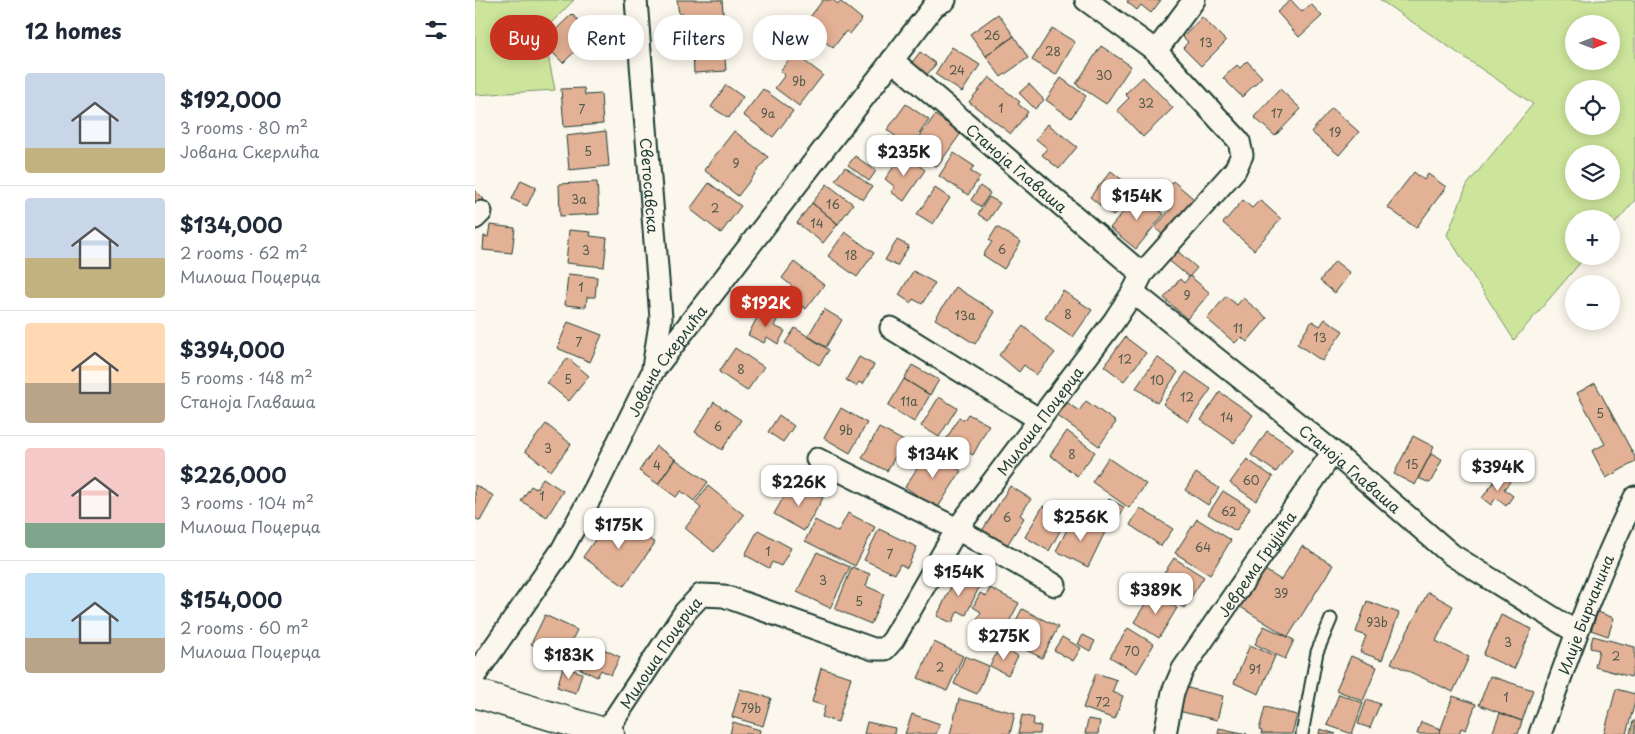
<!DOCTYPE html>
<html lang="en">
<head>
<meta charset="utf-8">
<style>
	:root { --surface:#fff; --page:#f6f6f7; --text:#1f2937; --muted:#747a83; --line:#e0e1e3; --accent:#c8321e }
	body { margin:0; font-family:"Playpen Sans",sans-serif; background:var(--page); color:var(--text); height:100vh; display:flex; flex-direction:column; font-size:19px; white-space:nowrap }
	* { box-sizing:border-box; margin:0 }
	p { font-size:16px; color:var(--muted) }
	.icon { flex:none; width:28px; height:28px; fill:none; stroke:currentColor; stroke-width:2; stroke-linecap:round; stroke-linejoin:round }
	.map { position:relative; flex:1; overflow:hidden }
	.sheet { display:flex; flex-direction:column; background:var(--surface); width:475px }
	.sheet>* { flex:none }
	.top-card { position:absolute; left:15px; top:15px; width:475px; height:45px; display:flex; gap:10px }
	.needle { width:32px; rotate:90deg }
	.buttons { position:absolute; left:1090px; top:15px; display:grid; gap:10px }
	.buttons a { display:grid; place-items:center; width:55px; height:55px; border-radius:50%; background:var(--surface); box-shadow:0 2px 12px #0003; font-size:25px }
	.price { position:absolute; translate:-50% -42px; padding:0 11px; border-radius:10px; background:#fff; color:#222; font-size:16px; line-height:32px; filter:drop-shadow(0 1px 2px #0008) }
	.price::after { content:''; position:absolute; left:50%; top:30px; width:15px; height:11px; margin-left:-8px; background:inherit; clip-path:polygon(0 0,100% 0,50% 100%) }
	.price.active { background:var(--accent); color:#fff }
	ul { padding:0; list-style:none }
	li { display:flex; align-items:center; gap:15px; height:125px; padding:0 25px }
	li+li { border-top:1px solid var(--line) }
	li span { display:grid; place-items:center; flex:none; width:140px; height:100px; border-radius:5px; color:#555 }
	li>.icon { margin-inline-start:auto }
	span .icon { width:60px; height:60px; fill:#fffc; stroke-width:1 }
	li b { font-size:21px }
	h2 { display:flex; justify-content:space-between; align-items:center; height:60px; padding:0 25px; font-size:21px }
	.pill { padding:0 18px; border-radius:22px; background:var(--surface); box-shadow:0 2px 12px #0003; font-size:18px; line-height:45px }
	.pill.active { background:var(--accent); color:#fff }
	main { display:flex; flex:1; min-height:0 }
	.map>svg:first-child { display:block }
	.green { fill:#cde59b; stroke:#769168; fill-rule:evenodd }
	.building { fill:#e3b195; stroke:#1f3d34 }
	.lines { fill:none; stroke-linecap:round; stroke-linejoin:round }
	.service-casing { stroke:#1f3d34; stroke-width:15 }
	.minor-casing { stroke:#1f3d34; stroke-width:25 }
	.secondary-casing { stroke:#1f3d34; stroke-width:31 }
	.service { stroke:#fbf7ec; stroke-width:11 }
	.minor { stroke:#fbf7ec; stroke-width:21 }
	.secondary { stroke:#fbf7ec; stroke-width:28 }
	.labels { text-anchor:middle; dominant-baseline:central; stroke-width:5; stroke-linejoin:round; paint-order:stroke }
	.number-label { font-size:12px; fill:#505a4c }
	.street-label { font-size:15px; fill:#1f3d34; stroke:#fbf7ec }
</style>
</head>
<body>
<main>
<section class="sheet">
<h2>12 homes<svg class="icon" aria-label="filters" viewBox="0 0 24 24"><path d="M4 7h16M4 17h16"/><circle cx="9" cy="7" r="2"/><circle cx="15" cy="17" r="2"/></svg></h2>
<ul>
<li><span style="background:linear-gradient(#c9d6e8 75%,#c2b280 0)"><svg class="icon" aria-label="home" viewBox="0 0 24 24"><path d="M3 11l9-7 9 7M6 9v11h12V9"/></svg></span><div><b>$192,000</b><p>3 rooms · 80 m²</p><p>Јована Скерлића</p></div></li>
<li><span style="background:linear-gradient(#c9d6e8 60%,#c2b280 0)"><svg class="icon" aria-label="home" viewBox="0 0 24 24"><path d="M3 11l9-7 9 7M6 9v11h12V9"/></svg></span><div><b>$134,000</b><p>2 rooms · 62 m²</p><p>Милоша Поцерца</p></div></li>
<li><span style="background:linear-gradient(#ffd9b3 60%,#b9a48a 0)"><svg class="icon" aria-label="home" viewBox="0 0 24 24"><path d="M3 11l9-7 9 7M6 9v11h12V9"/></svg></span><div><b>$394,000</b><p>5 rooms · 148 m²</p><p>Станоја Главаша</p></div></li>
<li><span style="background:linear-gradient(#f6c9c9 75%,#7fa58c 0)"><svg class="icon" aria-label="home" viewBox="0 0 24 24"><path d="M3 11l9-7 9 7M6 9v11h12V9"/></svg></span><div><b>$226,000</b><p>3 rooms · 104 m²</p><p>Милоша Поцерца</p></div></li>
<li><span style="background:linear-gradient(#bfe0f5 65%,#b9a48a 0)"><svg class="icon" aria-label="home" viewBox="0 0 24 24"><path d="M3 11l9-7 9 7M6 9v11h12V9"/></svg></span><div><b>$154,000</b><p>2 rooms · 60 m²</p><p>Милоша Поцерца</p></div></li>
</ul>
</section>
<div class="map">
<svg width="1160" height="734" viewBox="0 0 1160 734">
	<rect width="100%" height="100%" fill="#fbf7ec"/>
	<filter id="ink" filterUnits="userSpaceOnUse"><feTurbulence type="fractalNoise" baseFrequency=".02" numOctaves="2"/><feDisplacementMap in="SourceGraphic" scale="10" xChannelSelector="R" yChannelSelector="G"/><feConvolveMatrix kernelMatrix="1 2 1 2 8 2 1 2 1" color-interpolation-filters="sRGB"/></filter>
	<g filter="url(#ink)">
		<!-- green -->
		<path class="green" d="M0,0H99L68,31L80,90L0,95Z
			M905,0H1160V200L1136,228V219H1099V256H1111L1039,340L972,235L992,185L1058,104ZM1099,24H1136V61H1099ZM1099,89H1136V126H1099ZM1099,154H1136V191H1099Z"/>
		<!-- building -->
		<path class="building" d="M202,0H247L249,23L209,26L208,14H204Z
			M348,0H358L363,4L366,2L387,19L375,34L371,31L358,48L329,25Z
			M653,0H686L676,13L666,5L662,10L652,2Z
			M816,0L827,12L836,4L847,16L824,37L802,12Z
			M97,14L117,35L88,63L74,49L78,45L72,38Z
			M523,14L539,36L511,56L495,34Z
			M727,17L751,41L726,66L708,48L713,42L708,37Z
			M577,28L600,42L581,75L557,60Z
			M248,32L251,71L219,73L217,34Z
			M539,36L553,58L526,77L511,56Z
			M626,46L656,66L631,104L601,84Z
			M477,47L505,65L487,92L460,74Z
			M445,52L461,64L450,77L435,65Z
			M319,53L348,75L324,106L300,88L310,75L305,71Z
			M772,61L787,77L767,97L748,78L762,65L765,68Z
			M514,77L545,102L543,104L553,112L536,134L494,102Z
			M668,77L698,108L668,137L642,110L654,98L650,94Z
			M586,78L611,96L596,118L571,100Z
			M554,84L569,100L560,109L544,93Z
			M251,85L268,97L254,118L236,107Z
			M109,88L110,95L126,94L128,124L89,127L86,89Z
			M288,89L318,111L298,137L268,115Z
			M805,89L826,109L800,136L779,117Z
			M431,104L454,120L435,147L412,130Z
			M857,108L884,132L864,155L836,132Z
			M460,115L486,133L462,167L436,149Z
			M573,124L602,147L584,169L567,155L572,148L561,139Z
			M131,131L134,166L94,170L91,136Z
			M259,131L293,157L263,196L229,170Z
			M414,136L425,144L415,158L404,150Z
			M479,153L499,166L495,171L505,177L493,195L464,176Z
			M428,154L450,170L429,201L416,192L420,187L410,179Z
			M380,156L401,171L394,181L373,165Z
			M370,167L397,187L388,200L360,180Z
			M636,171L660,190L638,216L615,197Z
			M939,172L949,180L953,174L971,187L941,228L912,207Z
			M46,180L61,187L52,206L37,199Z
			M698,181L719,199L688,235L680,228L697,207L685,196Z
			M122,182L124,214L85,216L84,184Z
			M234,183L266,206L246,233L215,209Z
			M352,184L378,204L363,224L337,203Z
			M505,186L515,193L506,207L496,200Z
			M460,188L475,198L458,224L442,214Z
			M0,190L9,199L1,207L0,206Z
			M664,193L689,214L661,249L635,228Z
			M514,197L525,203L513,221L503,214Z
			M768,200L777,208L785,200L806,219L779,250L748,223Z
			M337,203L363,224L348,243L322,223Z
			M15,225L40,228L37,253L8,250L9,236L13,237Z
			M522,227L546,242L529,269L508,255L517,242L514,240Z
			M94,230L116,232L115,236L132,238L129,267L91,263Z
			M370,232L399,253L382,277L353,256Z
			M422,240L434,246L422,266L410,260Z
			M700,249L722,268L714,277L692,259Z
			M860,261L875,273L860,293L845,281Z
			M319,262L349,285L331,309L311,294L317,286L307,278Z
			M438,271L460,283L447,304L438,299L436,303L424,295Z
			M93,274L122,277L120,297H112L111,307L90,305Z
			M715,276L735,293L712,319L689,298L705,279L709,283Z
			M481,287L520,312L500,344L460,319Z
			M588,291L617,310L598,337L570,318Z
			M751,296L762,305L768,298L792,318L772,342L766,337L760,343L732,319Z
			M349,309L367,320L351,347L333,336Z
			M286,310L303,318L299,326L310,331L303,344L292,337L289,343L273,335Z
			M850,319L868,331L847,361L822,344L837,321L845,326Z
			M93,322L127,335L115,362L82,348Z
			M548,326L580,353L561,375L549,365L544,372L524,355Z
			M320,328L354,350L344,365L310,343Z
			M650,337L671,353L649,381L629,366Z
			M260,348L289,367L272,391L244,372Z
			M384,357L399,365L388,384L384,382L381,386L371,380Z
			M682,357L703,372L682,403L661,388Z
			M93,358L114,376L94,401L72,383Z
			M437,365L464,380L455,395L429,379Z
			M711,372L736,389L713,422L688,404Z
			M429,379L455,395L439,422L413,406Z
			M1120,383L1160,457V462L1131,478L1117,451L1130,444L1102,393Z
			M745,392L778,415L759,443L726,420Z
			M464,397L482,408L464,437L446,426Z
			M590,401L604,411L611,401L641,422L624,446L580,414Z
			M239,402L266,420L247,450L220,432Z
			M366,408L392,423L375,453L349,438Z
			M493,414L514,425L498,455L471,440L484,417L489,420Z
			M304,415L319,426L308,442L293,432Z
			M71,424L96,444L76,471L50,451Z
			M404,428L429,441L412,471L387,458Z
			M592,431L620,452L602,476L575,455Z
			M792,431L818,448L801,472L776,455Z
			M938,436L959,447L940,485L919,474Z
			M181,446L200,459L183,484L164,471Z
			M454,450L486,471L462,509L430,487Z
			M956,454L967,460L955,483L943,478Z
			M633,458L671,484L654,508L617,482Z
			M200,459L233,482L219,501L206,491L201,497L183,484Z
			M772,459L798,477L781,501L755,483Z
			M721,473L744,488L733,505L710,490Z
			M1025,474L1035,482L1029,489L1038,496L1031,506L1021,498L1016,505L1007,498Z
			M68,478L88,491L72,517L46,501L56,486L61,489Z
			M321,482L348,498L329,531L299,514L311,493L314,495Z
			M0,485L19,496L5,521L0,518Z
			M233,486L269,515L239,552L210,528L226,508L220,503Z
			M535,486L556,499L545,515L549,518L531,547L507,531Z
			M748,491L775,508L761,531L733,514Z
			M634,499L649,507L642,521L627,513Z
			M568,506L591,520L574,551L550,537Z
			M665,508L698,529L686,546L655,525Z
			M373,513L400,527L380,566L330,541L340,520L363,532Z
			M138,514L180,543L149,586L108,557Z
			M599,516L630,532L613,567L581,551Z
			M722,519L756,540L735,575L700,553Z
			M404,529L442,547L432,568L425,564L420,574L389,560Z
			M283,530L316,548L306,566L297,562L294,568L270,555Z
			M827,546L858,565L813,637L764,606L787,568L806,580Z
			M342,552L375,567L355,608L322,592Z
			M699,558L729,577L709,608L679,588Z
			M377,567L395,574L391,586L409,594L396,624L360,609Z
			M483,572L506,583L491,615L483,611L477,623L462,616Z
			M515,588L544,603L526,637L517,633L512,642L495,633L506,612L498,607L505,593L511,596Z
			M953,592L978,606L961,641L994,657L978,692L916,663Z
			M677,593L702,608L684,638L659,622Z
			M892,601L924,613L907,660L885,652L891,636L881,632Z
			M547,609L583,627L567,658L531,640Z
			M1123,612L1139,618L1133,636L1116,630Z
			M70,615L102,630L91,652L80,647L77,654L56,644Z
			M1026,615L1057,629L1039,669L1008,655Z
			M789,626L819,640L810,659L780,644Z
			M653,628L679,644L662,673L635,657Z
			M608,635L620,641L615,651L603,644Z
			M1118,636L1160,647V662L1156,677L1120,667L1124,650L1115,648Z
			M587,637L606,648L598,661L579,650Z
			M114,642L145,657L136,675L126,670L122,677L102,667Z
			M459,642L488,656L472,691L443,678Z
			M775,645L800,656L784,694L759,683Z
			M525,646L543,656L533,675L515,666Z
			M490,656L514,666L502,694L479,684Z
			M876,656L902,667L888,701L861,690Z
			M88,667L107,673L101,693L82,687Z
			M346,668L376,677L363,722L347,717L350,706L337,702Z
			M621,673L642,680L637,692L648,696L640,719L608,708Z
			M1015,676L1058,690L1047,721L1004,705Z
			M708,687L748,696L742,720L703,711Z
			M265,689L296,698L288,726L257,717Z
			M1141,689L1160,694V702L1151,734H1129Z
			M864,694L888,703L877,734L852,725Z
			M978,696L1001,704L991,730L986,728L984,734H964Z
			M484,699L540,713L535,734H475Z
			M892,699L905,704L895,728L883,724Z
			M790,707L822,715L817,734H786L787,731L784,730Z
			M1025,713L1047,721L1043,734H1017Z
			M437,714L465,724L461,734H430Z
			M547,715L559,718L558,725L566,726L565,734H543Z
			M613,719L625,721L623,734H610Z
			M1158,721H1160V734H1155Z
			M258,722L285,730L284,734H255Z
			M392,722L420,728L419,734H389Z
			M946,722L966,729L964,734H942Z
			M744,728L772,734H743Z
			M845,729L861,734H844Z"/>
		<g class="lines">
			<!-- service casing -->
			<g class="service-casing">
				<path id="service" d="M827,734L842,652L856,619"/>
			</g>
			<!-- minor casing -->
			<g class="minor-casing">
				<g id="minor">
					<path id="s1" d="M161,0L186,318L178,368"/>
					<path d="M681,51L719,0"/>
					<path id="s2" d="M417,60L667,274"/>
					<path d="M0,218L6,212"/>
					<path id="s3" d="M658,292L858,452L977,555L1101,632"/>
					<path d="M416,328L565,420"/>
					<path d="M342,459L482,529L580,585"/>
					<path id="s4" d="M0,675L87,550L121,487L178,371L459,6L470,0"/>
					<path id="s5" d="M130,733L210,612L226,595L249,596L398,649H410L418,640L482,529L639,321L658,292L667,274L760,170L767,155L764,141L681,51L611,0"/>
					<path id="s6" d="M690,734L698,692L708,669L858,452"/>
					<path id="s7" d="M1065,734C1094,654 1122,573 1160,497"/>
				</g>
			</g>
			<!-- secondary casing -->
			<g class="secondary-casing">
				<path id="secondary" d="M0,693L135,734"/>
			</g>
			<!-- service -->
			<use href="#service" class="service"/>
			<!-- minor -->
			<use href="#minor" class="minor"/>
			<!-- secondary -->
			<use href="#secondary" class="secondary"/>
		</g>
	</g>
	<g class="labels">
		<!-- number labels -->
		<g class="number-label">
			<text x="517" y="35">26</text>
			<text x="731" y="42">13</text>
			<text x="578" y="51">28</text>
			<text x="482" y="70">24</text>
			<text x="629" y="75">30</text>
			<text x="324" y="81">9b</text>
			<text x="671" y="103">32</text>
			<text x="526" y="108">1</text>
			<text x="107" y="109">7</text>
			<text x="293" y="113">9a</text>
			<text x="802" y="113">17</text>
			<text x="860" y="132">19</text>
			<text x="113" y="151">5</text>
			<text x="261" y="163">9</text>
			<text x="104" y="199">3a</text>
			<text x="358" y="204">16</text>
			<text x="240" y="208">2</text>
			<text x="342" y="223">14</text>
			<text x="527" y="249">6</text>
			<text x="111" y="250">3</text>
			<text x="376" y="255">18</text>
			<text x="106" y="287">1</text>
			<text x="712" y="295">9</text>
			<text x="593" y="314">8</text>
			<text x="490" y="315">13a</text>
			<text x="763" y="328">11</text>
			<text x="845" y="337">13</text>
			<text x="104" y="342">7</text>
			<text x="650" y="359">12</text>
			<text x="266" y="369">8</text>
			<text x="93" y="379">5</text>
			<text x="682" y="380">10</text>
			<text x="712" y="397">12</text>
			<text x="434" y="401">11a</text>
			<text x="1125" y="413">5</text>
			<text x="752" y="417">14</text>
			<text x="243" y="426">6</text>
			<text x="371" y="430">9b</text>
			<text x="73" y="448">3</text>
			<text x="597" y="454">8</text>
			<text x="937" y="464">15</text>
			<text x="182" y="465">4</text>
			<text x="776" y="480">60</text>
			<text x="67" y="496">1</text>
			<text x="754" y="511">62</text>
			<text x="532" y="517">6</text>
			<text x="728" y="547">64</text>
			<text x="293" y="551">1</text>
			<text x="415" y="554">7</text>
			<text x="348" y="580">3</text>
			<text x="806" y="593">39</text>
			<text x="384" y="601">5</text>
			<text x="902" y="622">93b</text>
			<text x="1033" y="642">3</text>
			<text x="657" y="651">70</text>
			<text x="1141" y="656">2</text>
			<text x="465" y="667">2</text>
			<text x="780" y="669">91</text>
			<text x="1031" y="697">1</text>
			<text x="628" y="702">72</text>
			<text x="276" y="708">79b</text>
		</g>
		<!-- street labels -->
		<g class="street-label">
			<text stroke="none"><textPath href="#s2" startOffset="165">Станоја Главаша</textPath></text>
			<text stroke="none"><textPath href="#s1" startOffset="186">Светосавска</textPath></text>
			<text stroke="none"><textPath href="#s4" startOffset="369">Јована Скерлића</textPath></text>
			<text stroke="none"><textPath href="#s5" startOffset="638">Милоша Поцерца</textPath></text>
			<text stroke="none"><textPath href="#s3" startOffset="280">Станоја Главаша</textPath></text>
			<text stroke="none"><textPath href="#s6" startOffset="196">Јеврема Грујића</textPath></text>
			<text stroke="none"><textPath href="#s7" startOffset="128">Илије Бирчанина</textPath></text>
			<text stroke="none"><textPath href="#s5" startOffset="98">Милоша Поцерца</textPath></text>
		</g>
	</g>
</svg>
<div class="buttons">
<a><svg class="needle" viewBox="-14 -14 28 28"><path d="M0-13l5 13h-10z" fill="#e53935"/><path d="M0 13l5-13h-10z" fill="#747a83"/></svg></a>
<a><svg class="icon" aria-label="locate" viewBox="0 0 24 24"><circle cx="12" cy="12" r="6"/><path d="M12 2v4M12 18v4M2 12h4M18 12h4"/></svg></a>
<a><svg class="icon" aria-label="layers" viewBox="0 0 24 24"><path d="M12 4l9 5-9 5-9-5zM3 14l9 5 9-5"/></svg></a>
<a>+</a>
<a>−</a>
</div>
<b class="price" style="left:429px;top:177px">$235K</b>
<b class="price" style="left:662px;top:221px">$154K</b>
<b class="price active" style="left:291px;top:328px">$192K</b>
<b class="price" style="left:458px;top:479px">$134K</b>
<b class="price" style="left:1023px;top:492px">$394K</b>
<b class="price" style="left:324px;top:507px">$226K</b>
<b class="price" style="left:606px;top:542px">$256K</b>
<b class="price" style="left:144px;top:550px">$175K</b>
<b class="price" style="left:484px;top:597px">$154K</b>
<b class="price" style="left:681px;top:615px">$389K</b>
<b class="price" style="left:529px;top:661px">$275K</b>
<b class="price" style="left:94px;top:680px">$183K</b>
<div class="top-card">
<a class="pill active">Buy</a>
<a class="pill">Rent</a>
<a class="pill">Filters</a>
<a class="pill">New</a>
</div>
</div>
</main>
</body>
</html>
